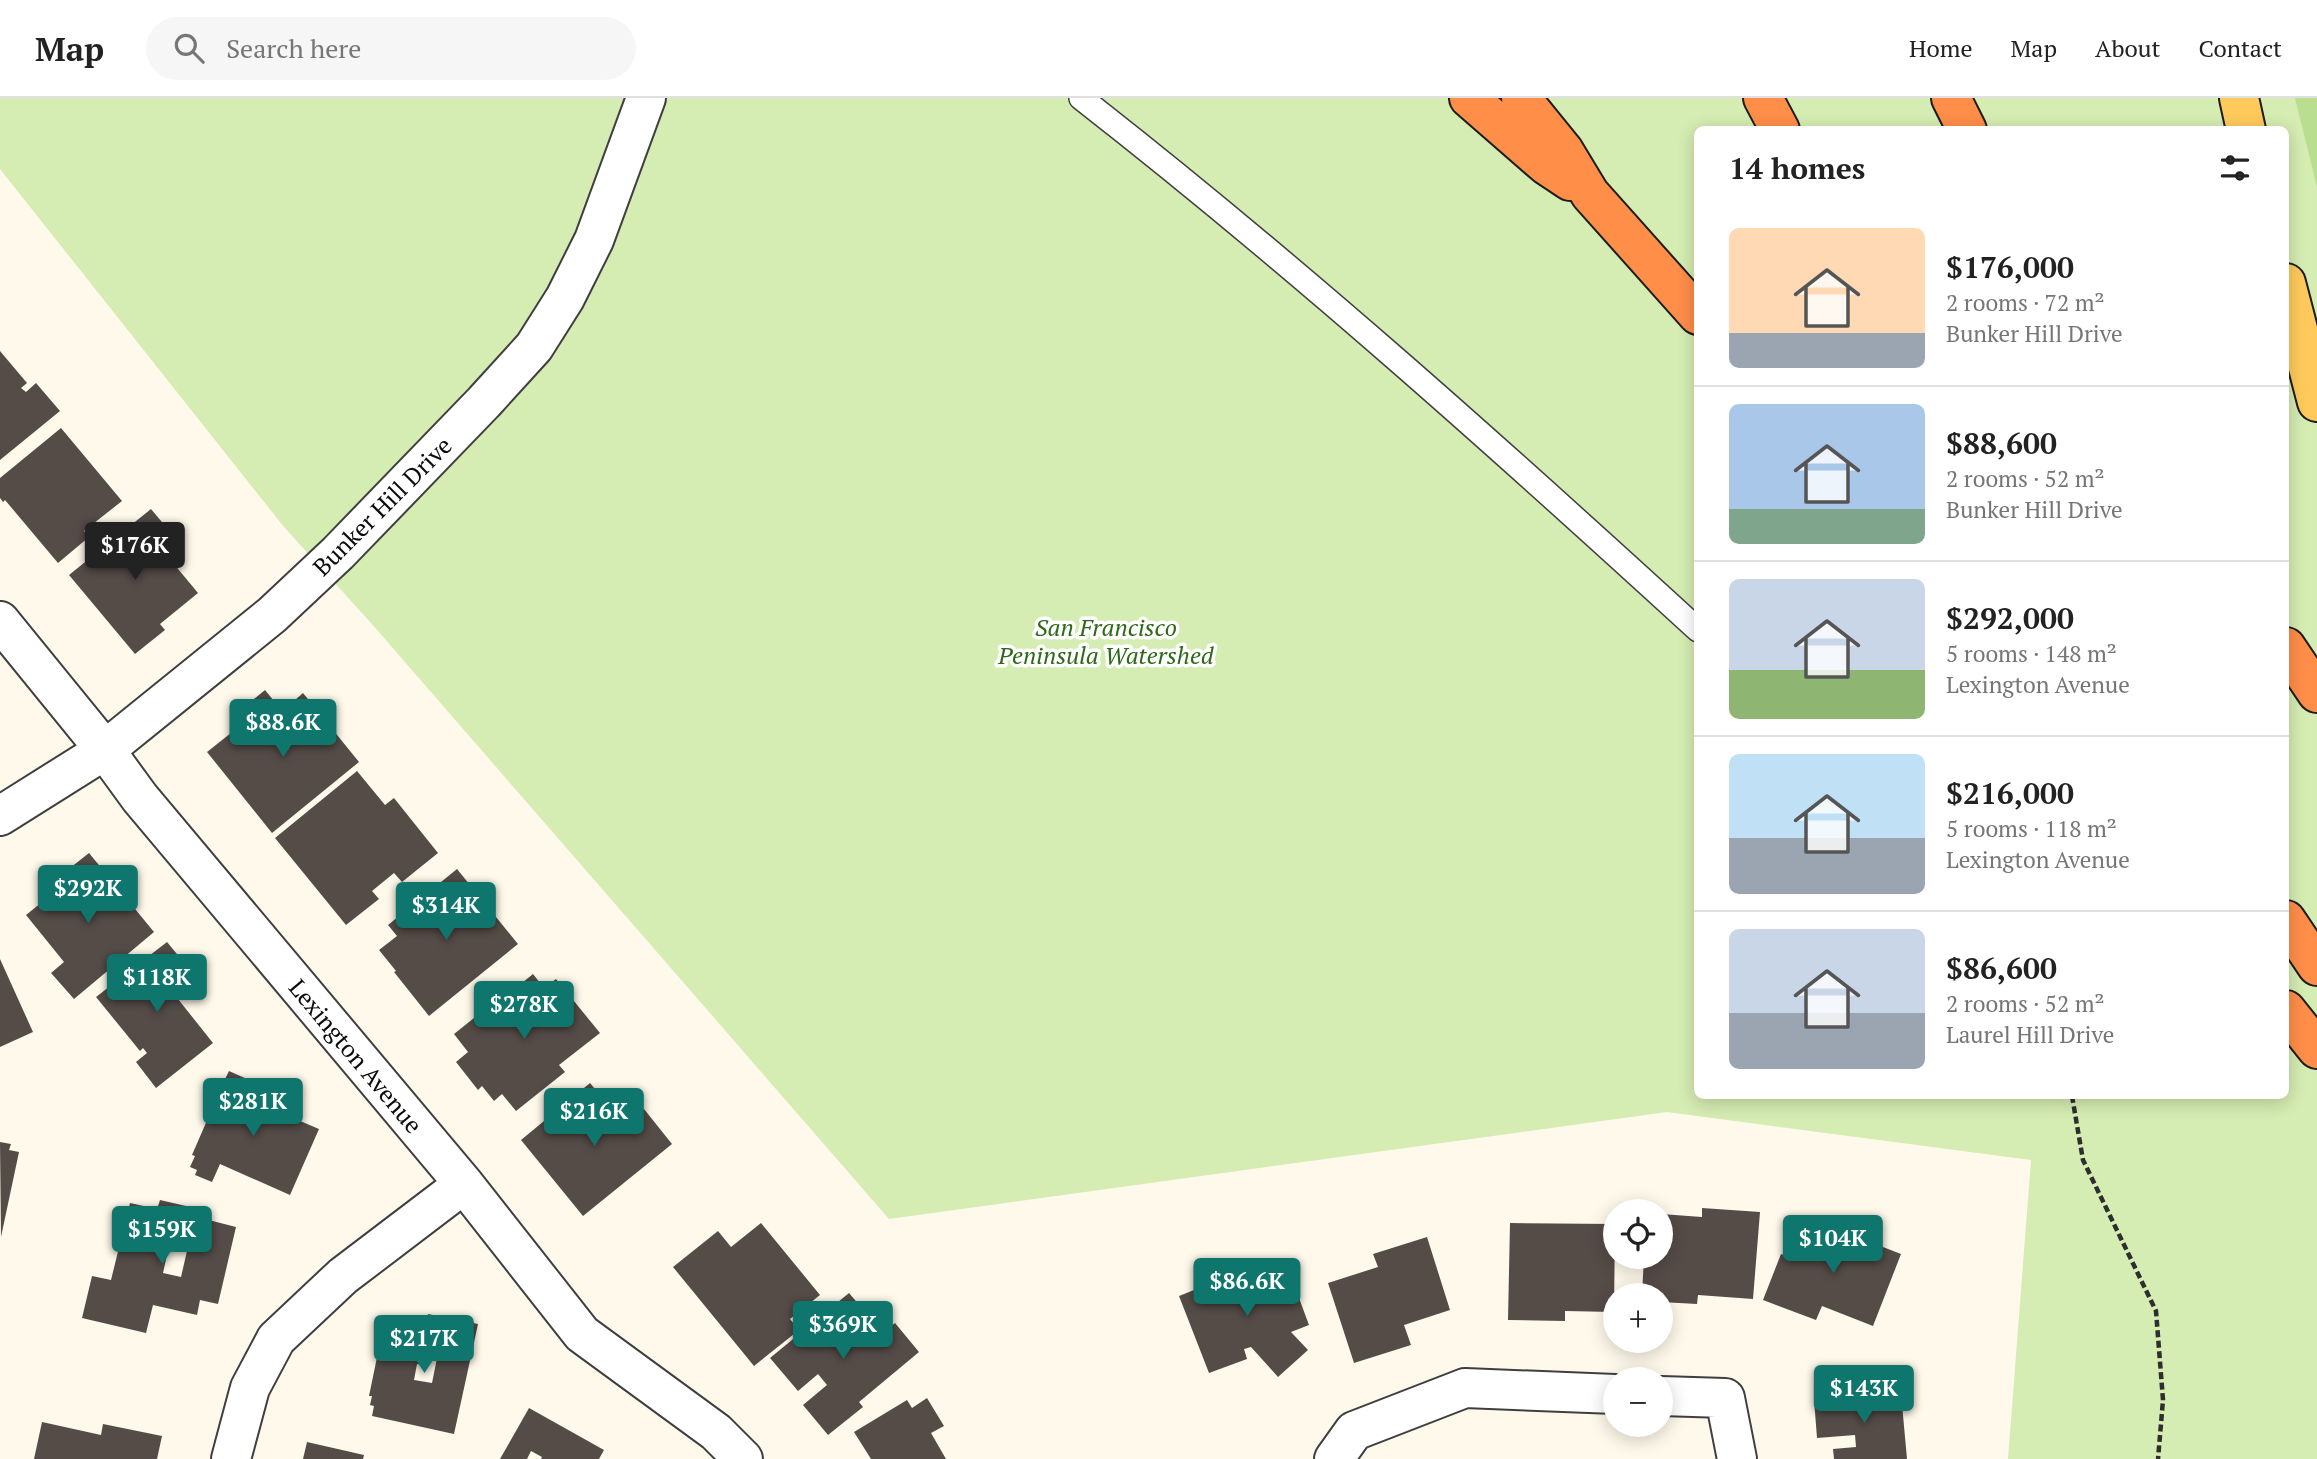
<!DOCTYPE html>
<html lang="en">
<head>
<meta charset="utf-8">
<style>
	:root { --surface:#fff; --page:#f6f6f6; --text:#222; --muted:#767676; --line:#e0e0e0; --accent:#0f766e }
	body { margin:0; font-family:"PT Serif",serif; background:var(--page); color:var(--text); height:100vh; display:flex; flex-direction:column; font-size:26px; white-space:nowrap }
	* { box-sizing:border-box; margin:0 }
	p { font-size:23px; color:var(--muted) }
	.icon { flex:none; width:38px; height:38px; fill:none; stroke:currentColor; stroke-width:2; stroke-linecap:round; stroke-linejoin:round }
	.map { position:relative; flex:1; overflow:hidden }
	.sheet { position:absolute; left:1694px; top:28px; width:595px; height:973px; display:flex; flex-direction:column; background:var(--surface); border-radius:10px; box-shadow:0 4px 18px #0003 }
	.sheet>* { flex:none }
	.controls { position:absolute; left:1603px; top:1101px; display:grid; gap:14px }
	.controls a { display:grid; place-items:center; width:70px; height:70px; border-radius:50%; background:var(--surface); box-shadow:0 4px 18px #0003; font-size:35px }
	.price { position:absolute; translate:-50% -60px; padding:0 16px; border-radius:7px; background:var(--accent); color:#fff; font-size:23px; line-height:46px; filter:drop-shadow(0 2px 4px #0008) }
	.price::after { content:''; position:absolute; left:50%; top:42px; width:21px; height:16px; margin-left:-10px; background:inherit; clip-path:polygon(0 0,100% 0,50% 100%) }
	.price.on { background:#222; color:#fff }
	ul { padding:0; list-style:none }
	li { display:flex; align-items:center; gap:21px; height:175px; padding:0 35px }
	li+li { border-top:2px solid var(--line) }
	li span { display:grid; place-items:center; flex:none; width:196px; height:140px; border-radius:10px; color:#555 }
	li>.icon { margin-inline-start:auto }
	span .icon { width:84px; height:84px; fill:#fffc; stroke-width:1 }
	li b { font-size:30px }
	h2 { display:flex; justify-content:space-between; align-items:center; height:84px; padding:0 35px; font-size:30px }
	header { display:flex; align-items:center; gap:42px; box-sizing:border-box; height:98px; padding:0 35px; background:var(--surface); border-bottom:2px solid var(--line) }
	header strong { font-size:33px }
	nav { display:flex; gap:38px; margin-inline-start:auto; font-size:24px }
	.search { width:490px; height:63px; background:var(--page); display:flex; align-items:center; gap:18px; box-sizing:border-box; padding:0 24px; border-radius:38px; color:var(--muted); font-size:26px }
	.map>svg:first-child { display:block }
	.green { fill:#d5ecb2; fill-rule:evenodd }
	.forest { fill:#b9de90 }
	.building { fill:#554c48; fill-rule:evenodd }
	.lines { fill:none; stroke-linecap:round; stroke-linejoin:round }
	.service-casing { stroke:#3f3f3f; stroke-width:26 }
	.minor-casing { stroke:#3f3f3f; stroke-width:42 }
	.tertiary-casing { stroke:#3f3f3f; stroke-width:42 }
	.primary-casing { stroke:#1d1d1d; stroke-width:42 }
	.motorway-casing { stroke:#1d1d1d; stroke-width:42 }
	.path { stroke:#2e2e2e; stroke-width:4.5; stroke-dasharray:7 3.5; stroke-linecap:butt }
	.service { stroke:#fff; stroke-width:23 }
	.minor { stroke:#fff; stroke-width:38 }
	.tertiary { stroke:#fff; stroke-width:38 }
	.primary { stroke:#ffca5b; stroke-width:38 }
	.motorway { stroke:#ff8e49; stroke-width:38 }
	.labels { text-anchor:middle; dominant-baseline:central; stroke-width:7; stroke-linejoin:round; paint-order:stroke }
	.street-label { font-size:24px; fill:#0c0c0c; stroke:#fff }
	.park-label { font-size:24px; font-style:italic; fill:#2f6818; stroke:#fff }
</style>
</head>
<body>
<header>
<strong>Map</strong>
<div class="search"><svg class="icon" aria-label="search" viewBox="0 0 24 24"><circle cx="10" cy="10" r="6"/><path d="M15 15l6 6"/></svg>Search here</div>
<nav><a>Home</a><a>Map</a><a>About</a><a>Contact</a></nav>
</header>
<div class="map">
<svg width="2317" height="1361" viewBox="0 0 2317 1361">
	<rect width="100%" height="100%" fill="#fff9eb"/>
	<!-- green -->
	<path class="green" d="M0,0H2317V1361H2008L2031,1062L1667,1014L889,1121L371,525L284,429L0,71ZM1698,32H2286V998H1698Z"/>
	<!-- forest -->
	<path class="forest" d="M2295,0H2317V89Z"/>
	<!-- building -->
	<path class="building" d="M0,253L27,285L21,290L26,294L36,285L60,313L0,362Z
		M61,330L122,403L84,433L89,439L58,465L5,402L3,404L0,400V380Z
		M151,411L172,436L159,448L198,495L160,526L165,532L135,556L69,477Z
		M265,592L278,608L284,603L288,608L303,595L359,664L272,735L207,654L241,627L247,634L263,621L249,605Z
		M357,673L385,707L394,700L438,755L402,784L394,775L372,793L379,801L346,827L275,740Z
		M89,755L154,834L74,901L51,875L64,864L26,817L62,788L56,781Z
		M457,771L518,846L429,918L394,874L396,873L379,852L397,838L388,827Z
		M167,844L196,879L174,896L213,945L156,990L136,964L147,955L143,950L140,953L96,899Z
		M0,861L33,934L0,949Z
		M533,876L544,890L556,881L600,935L559,967L565,974L516,1013L502,996L494,1003L482,988L478,992L456,964L468,954L454,936L504,896L506,898Z
		M229,973L272,992L265,1008L319,1031L290,1097L220,1066L212,1084L195,1077L197,1072L190,1069L195,1058L192,1057L218,997L222,999L228,985L224,983Z
		M590,985L625,1027L644,1011L672,1046L583,1118L521,1042Z
		M0,1044L11,1046L9,1052L19,1054L1,1139Z
		M160,1102L199,1111L197,1119L236,1129L218,1206L200,1202L197,1217L153,1207L146,1235L82,1220L92,1178L111,1182L130,1105L157,1111ZM169,1148L187,1153L181,1179L163,1175Z
		M1702,1110L1760,1114L1753,1201L1698,1197L1697,1206L1661,1204V1197H1642L1644,1158H1661V1116L1702,1119Z
		M1808,1120L1901,1156L1873,1228L1822,1208L1816,1222L1763,1202L1781,1156L1792,1160Z
		M761,1125L820,1197L790,1221L799,1232L754,1268L673,1169L718,1133L731,1149Z
		M1510,1125L1615,1126L1614,1214L1565,1213V1223L1508,1222Z
		M1427,1139L1450,1212L1404,1227L1411,1247L1354,1265L1328,1185L1378,1169L1373,1156Z
		M1286,1165L1309,1227L1291,1234L1308,1252L1278,1279L1251,1249L1244,1251L1247,1261L1209,1275L1179,1198L1209,1186L1207,1183L1248,1167L1252,1177Z
		M849,1195L883,1235L895,1225L919,1254L859,1304L863,1309L828,1337L803,1307L827,1287L818,1276L798,1293L770,1260Z
		M428,1216L478,1226L454,1336L372,1318L374,1308L370,1307L372,1298H369L382,1235L422,1243ZM424,1258L437,1260L432,1285L414,1282L417,1266L422,1267Z
		M1901,1295L1907,1361H1834L1833,1351L1856,1349L1855,1337L1817,1340L1814,1301Z
		M927,1300L944,1328L931,1335L946,1361H871L854,1334L907,1302L912,1310Z
		M529,1310L604,1352L599,1361H541L542,1359L531,1353L527,1361H500Z
		M42,1324L101,1337L103,1326L162,1338L157,1361H34Z
		M307,1344L364,1357L363,1361H303Z"/>
	<g class="lines">
		<!-- service casing -->
		<g class="service-casing">
			<path id="service" d="M1081,0C1295,167 1497,348 1698,532"/>
		</g>
		<!-- minor casing -->
		<g class="minor-casing">
			<path id="minor" d="M0,523L105,652L140,700L464,1086L582,1236L716,1334L743,1361
				M1661,1298L1725,1300L1737,1361
				M231,1361L250,1290L276,1241L343,1178L464,1086
				M1334,1361L1354,1333L1465,1290L1615,1296"/>
		</g>
		<!-- tertiary casing -->
		<g class="tertiary-casing">
			<path id="tertiary" d="M0,718L105,652L272,517L338,455L484,304L534,249L565,200L594,142L646,0"/>
		</g>
		<!-- primary casing -->
		<g class="primary-casing">
			<path id="primary" d="M2239,0L2246,32
				M2286,185L2317,304"/>
		</g>
		<!-- motorway casing -->
		<g class="motorway-casing">
			<path id="motorway" d="M1469,0L1546,67L1570,83
				M1521,0L1564,53L1590,96L1698,217
				M1763,0L1780,32
				M1951,0L1967,32
				M2286,549L2317,595
				M2286,822L2317,868
				M2286,912L2317,951"/>
		</g>
		<!-- path -->
		<path class="path" d="M2072,998L2083,1062L2156,1213L2163,1302L2158,1361"/>
		<!-- service -->
		<use href="#service" class="service"/>
		<!-- minor -->
		<use href="#minor" class="minor"/>
		<!-- tertiary -->
		<use href="#tertiary" class="tertiary"/>
		<!-- primary -->
		<use href="#primary" class="primary"/>
		<!-- motorway -->
		<use href="#motorway" class="motorway"/>
	</g>
	<g class="labels">
		<!-- street labels -->
		<g class="street-label">
			<text transform="translate(382 408) rotate(-45)">Bunker Hill Drive</text>
			<text transform="translate(356 958) rotate(50)">Lexington Avenue</text>
		</g>
		<!-- park labels -->
		<g class="park-label">
			<text x="1106" y="529">San Francisco<tspan x="1106" dy="28">Peninsula Watershed</tspan></text>
		</g>
	</g>
</svg>
<div class="controls">
<a><svg class="icon" aria-label="locate" viewBox="0 0 24 24"><circle cx="12" cy="12" r="6"/><path d="M12 2v4M12 18v4M2 12h4M18 12h4"/></svg></a>
<a>+</a>
<a>−</a>
</div>
<b class="price on" style="left:135px;top:484px">$176K</b>
<b class="price" style="left:283px;top:661px">$88.6K</b>
<b class="price" style="left:88px;top:827px">$292K</b>
<b class="price" style="left:446px;top:844px">$314K</b>
<b class="price" style="left:157px;top:916px">$118K</b>
<b class="price" style="left:524px;top:943px">$278K</b>
<b class="price" style="left:253px;top:1040px">$281K</b>
<b class="price" style="left:594px;top:1050px">$216K</b>
<b class="price" style="left:162px;top:1168px">$159K</b>
<b class="price" style="left:1833px;top:1177px">$104K</b>
<b class="price" style="left:1247px;top:1220px">$86.6K</b>
<b class="price" style="left:843px;top:1263px">$369K</b>
<b class="price" style="left:424px;top:1277px">$217K</b>
<b class="price" style="left:1864px;top:1327px">$143K</b>
<section class="sheet">
<h2>14 homes<svg class="icon" aria-label="filters" viewBox="0 0 24 24"><path d="M4 7h16M4 17h16"/><circle cx="9" cy="7" r="2"/><circle cx="15" cy="17" r="2"/></svg></h2>
<ul>
<li><span style="background:linear-gradient(#ffd9b3 75%,#9aa5b1 0)"><svg class="icon" aria-label="home" viewBox="0 0 24 24"><path d="M3 11l9-7 9 7M6 9v11h12V9"/></svg></span><div><b>$176,000</b><p>2 rooms · 72 m²</p><p>Bunker Hill Drive</p></div></li>
<li><span style="background:linear-gradient(#a9c7e8 75%,#7fa58c 0)"><svg class="icon" aria-label="home" viewBox="0 0 24 24"><path d="M3 11l9-7 9 7M6 9v11h12V9"/></svg></span><div><b>$88,600</b><p>2 rooms · 52 m²</p><p>Bunker Hill Drive</p></div></li>
<li><span style="background:linear-gradient(#c9d6e8 65%,#8fb573 0)"><svg class="icon" aria-label="home" viewBox="0 0 24 24"><path d="M3 11l9-7 9 7M6 9v11h12V9"/></svg></span><div><b>$292,000</b><p>5 rooms · 148 m²</p><p>Lexington Avenue</p></div></li>
<li><span style="background:linear-gradient(#bfe0f5 60%,#9aa5b1 0)"><svg class="icon" aria-label="home" viewBox="0 0 24 24"><path d="M3 11l9-7 9 7M6 9v11h12V9"/></svg></span><div><b>$216,000</b><p>5 rooms · 118 m²</p><p>Lexington Avenue</p></div></li>
<li><span style="background:linear-gradient(#c9d6e8 60%,#9aa5b1 0)"><svg class="icon" aria-label="home" viewBox="0 0 24 24"><path d="M3 11l9-7 9 7M6 9v11h12V9"/></svg></span><div><b>$86,600</b><p>2 rooms · 52 m²</p><p>Laurel Hill Drive</p></div></li>
</ul>
</section>
</div>
</body>
</html>
